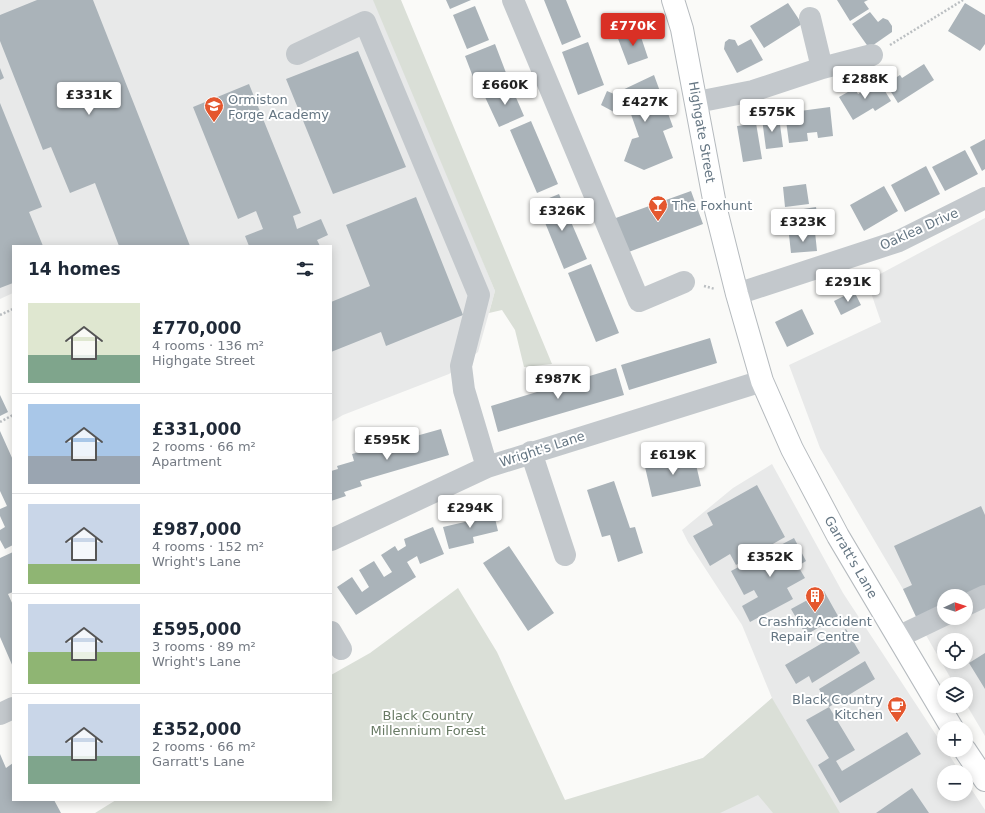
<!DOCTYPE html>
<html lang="en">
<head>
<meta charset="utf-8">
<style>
	:root { --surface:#fff; --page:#f6f6f7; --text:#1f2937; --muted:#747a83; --line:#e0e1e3; --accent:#d93025 }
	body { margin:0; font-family:"DejaVu Sans",sans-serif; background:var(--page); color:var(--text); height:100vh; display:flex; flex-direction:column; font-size:15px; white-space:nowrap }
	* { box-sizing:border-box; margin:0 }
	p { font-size:13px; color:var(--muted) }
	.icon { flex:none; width:22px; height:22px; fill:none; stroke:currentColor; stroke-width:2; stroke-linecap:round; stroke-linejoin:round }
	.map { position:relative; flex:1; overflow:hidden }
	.details { position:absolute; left:12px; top:245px; width:320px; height:556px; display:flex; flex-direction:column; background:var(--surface); border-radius:0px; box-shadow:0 2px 10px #0003 }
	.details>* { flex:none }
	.needle { width:26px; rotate:86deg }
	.tools { position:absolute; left:937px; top:589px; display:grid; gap:8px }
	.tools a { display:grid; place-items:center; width:36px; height:36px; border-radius:50%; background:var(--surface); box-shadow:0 2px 10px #0003; font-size:20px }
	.price { position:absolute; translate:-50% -34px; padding:0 9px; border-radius:4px; background:#fff; color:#222; font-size:13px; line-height:26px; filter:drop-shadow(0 1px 2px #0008) }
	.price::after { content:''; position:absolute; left:50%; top:24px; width:12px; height:9px; margin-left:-6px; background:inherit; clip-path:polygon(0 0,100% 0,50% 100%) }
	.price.active { background:var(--accent); color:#fff }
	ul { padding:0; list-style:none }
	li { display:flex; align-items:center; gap:12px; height:100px; padding:0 16px }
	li+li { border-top:1px solid var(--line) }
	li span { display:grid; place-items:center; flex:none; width:112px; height:80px; border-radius:0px; color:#555 }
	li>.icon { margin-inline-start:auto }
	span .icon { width:48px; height:48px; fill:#fffc; stroke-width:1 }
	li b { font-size:17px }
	h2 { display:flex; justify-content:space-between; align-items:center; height:48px; padding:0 16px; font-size:17px }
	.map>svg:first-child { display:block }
	.built { fill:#e8e9e9; fill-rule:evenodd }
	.green { fill:#dadfd7 }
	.building { fill:#aab3b9 }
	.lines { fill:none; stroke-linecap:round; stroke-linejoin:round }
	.major-casing { stroke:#b5babe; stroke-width:24 }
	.path { stroke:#bbbfc2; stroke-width:2.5; stroke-dasharray:2 2; stroke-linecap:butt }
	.minor { stroke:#c3c8cc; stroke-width:22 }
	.major { stroke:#fff; stroke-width:22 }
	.labels { text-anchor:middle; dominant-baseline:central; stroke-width:4; stroke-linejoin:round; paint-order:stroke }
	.poi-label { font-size:13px; fill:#657683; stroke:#fff; text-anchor:start }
	.street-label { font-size:13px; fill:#657683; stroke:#fff }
	.park-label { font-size:13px; fill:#687a64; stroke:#fff }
</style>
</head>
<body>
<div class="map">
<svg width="985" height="813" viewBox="0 0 985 813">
	<rect width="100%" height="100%" fill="#fafaf8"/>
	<!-- built -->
	<path class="built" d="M0,0H377L495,291L478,352L449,374L343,415L331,422V246H13V293L0,299Z
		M985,218V736L966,704V684H954L919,623L903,589L820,448L789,365L881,322L867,281ZM944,596H966V618H944ZM944,640H966V662H944Z
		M772,464L843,593L944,747V750H946L960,772H944V794H966V781L985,810V813H528L703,758L772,698L742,625L688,542L682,530L733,488Z"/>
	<!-- green -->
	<path class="green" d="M373,0H401L552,364L524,367L515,330L502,310L489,313L495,291Z
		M458,588L497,652L565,800L703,758L772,698L840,813H773L758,795L720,813H95L116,800H331V675L370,653Z"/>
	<!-- building -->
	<path class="building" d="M37,0H93L190,246H119L95,183L70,193L51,147L43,150L0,41V15Z
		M446,0H471L450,9Z
		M544,0H566L581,37L562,45Z
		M837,0H868L864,2L869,9L850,21Z
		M788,3L802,24L764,48L750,26Z
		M965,3L985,15V44L980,51L948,31Z
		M475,6L489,40L467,49L453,15Z
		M870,12L878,22L883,18L888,20L892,26V32L869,48L852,24Z
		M638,28L648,58L628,65L617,36Z
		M729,39L735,40L738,46L751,39L763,60L737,73L724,49L725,42Z
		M588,42L604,85L578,95L562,52Z
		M495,44L508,78L478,90L465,56Z
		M358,51L406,167L333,194L286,79Z
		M924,64L934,80L898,103L886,84L900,75L902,78Z
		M0,68L4,78L0,80Z
		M654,75L673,127L663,131L673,158L644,170L624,161L632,139L639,137L627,103L618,105L614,112L601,105L607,91L614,94Z
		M879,81L891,101L875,111L873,108L853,120L839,97L855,88L858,94Z
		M249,84L301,213L293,216L297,229L321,219L328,235L317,240L320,246H249L245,236L263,229L256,211L238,219L193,107Z
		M511,86L524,116L499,127L485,97Z
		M0,103L42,207L29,212L43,246H13V283L0,288Z
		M830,107L833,136L818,138L817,132L807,133L808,141L789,143L785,113Z
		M779,117L783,147L766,149L762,119Z
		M531,121L558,184L537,193L510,130Z
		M756,123L762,159L743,162L737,126Z
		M985,139V169L982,171L970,147Z
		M965,150L978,174L945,191L932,167Z
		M926,166L940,194L905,212L891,185Z
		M806,184L809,204L785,207L783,187Z
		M884,186L898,211L864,231L850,205Z
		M691,191L703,224L626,253L613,219Z
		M559,194L587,259L564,269L537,203Z
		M416,197L463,315L386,346L381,332L331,352V302L370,286L346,225Z
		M816,207L819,227L794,230L791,211Z
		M815,232L817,251L791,253L789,235Z
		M591,264L619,333L596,342L568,273Z
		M854,291L861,305L841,315L834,301Z
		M802,309L814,334L787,347L775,322Z
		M710,338L717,363L629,390L621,365Z
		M616,368L624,395L498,432L491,406Z
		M0,395L8,412L0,416Z
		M441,429L449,455L360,481L362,486L344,492L346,496L331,501V471L338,469L337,466L354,461L352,454Z
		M0,431L13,460V545L5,549L0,540V530L5,527L0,516V509L7,506L0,491Z
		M694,456L701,486L652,497L645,467Z
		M614,481L630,528L635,527L643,553L618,562L610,535L602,537L587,490Z
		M757,485L785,537L736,565L730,554L710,566L693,536L713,525L707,513Z
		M981,506L985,515V592L966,596H944V611L919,623L903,589L912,585L894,546Z
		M493,510L498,531L473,537L474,543L449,549L443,527L469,521L468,516Z
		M433,527L444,554L420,564L417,556L407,562L416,577L356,615L337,587L352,577L362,592L369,587L359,570L374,561L384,577L392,572L381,555L395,546L398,551L406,546L404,539Z
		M794,538L806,561L798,566L805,578L787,588L793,599L750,622L742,606L758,597L754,590L744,595L731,571Z
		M509,546L554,613L528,631L483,563Z
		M13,552V592L8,594L13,605V667L0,637V558Z
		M824,591L838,616L806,635L791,609Z
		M846,629L860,653L812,683L809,676L796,684L785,665Z
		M985,653V689L969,663Z
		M865,661L875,679L829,707L855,750L836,761L842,771L907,732L921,754L840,803L818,765L829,758L806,720L829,707L819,689Z
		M0,754L6,768L13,763V800H54L61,813H0Z
		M912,788L929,813H876Z"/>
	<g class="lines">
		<!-- major casing -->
		<g class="major-casing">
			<path id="major" d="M673,0L682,29L716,210L737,294L762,381L792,449L838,536L952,728
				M965,750L985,780"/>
		</g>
		<!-- path -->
		<path class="path" d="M890,45L963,0
			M704,286L715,289
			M0,315L13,309
			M0,422L13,415"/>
		<!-- minor -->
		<path class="minor" d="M513,0L639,301L684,282
			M810,18L822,68
			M297,54L365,22L479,295L461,366L464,390L487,467
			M697,102L753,91L822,68L872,55
			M737,294L899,241L985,198
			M531,452L565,555
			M331,540L487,467L762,381
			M966,605L985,596
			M331,632L341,649
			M898,637L944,615
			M0,714L13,708"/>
		<!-- major -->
		<use href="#major" class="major"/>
	</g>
	<!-- icons -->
	<defs>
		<g id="school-pin" transform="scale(1)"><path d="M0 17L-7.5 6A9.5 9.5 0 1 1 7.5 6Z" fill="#e4572e" stroke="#fff"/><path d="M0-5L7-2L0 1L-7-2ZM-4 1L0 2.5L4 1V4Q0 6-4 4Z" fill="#fff"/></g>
		<g id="bar-pin" transform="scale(1)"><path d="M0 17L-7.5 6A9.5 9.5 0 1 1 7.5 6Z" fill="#e4572e" stroke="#fff"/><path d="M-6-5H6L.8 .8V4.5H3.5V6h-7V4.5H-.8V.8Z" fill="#fff"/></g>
		<g id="building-pin" transform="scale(1)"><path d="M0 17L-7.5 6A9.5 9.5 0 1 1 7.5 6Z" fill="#e4572e" stroke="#fff"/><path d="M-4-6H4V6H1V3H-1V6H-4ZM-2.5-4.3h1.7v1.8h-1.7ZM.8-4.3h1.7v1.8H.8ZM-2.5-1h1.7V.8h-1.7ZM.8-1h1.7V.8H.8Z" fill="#fff"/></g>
		<g id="cafe-pin" transform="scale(1)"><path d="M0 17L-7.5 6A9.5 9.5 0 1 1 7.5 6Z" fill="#e4572e" stroke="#fff"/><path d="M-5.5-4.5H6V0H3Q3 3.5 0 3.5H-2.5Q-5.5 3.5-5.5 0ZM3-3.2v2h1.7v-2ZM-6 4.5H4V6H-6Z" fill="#fff"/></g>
	</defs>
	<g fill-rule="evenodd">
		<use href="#school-pin" x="214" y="106"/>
		<use href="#bar-pin" x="658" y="205"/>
		<use href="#building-pin" x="815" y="596"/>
		<use href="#cafe-pin" x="897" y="706"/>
	</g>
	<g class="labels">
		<!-- poi labels -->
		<g class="poi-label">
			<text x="228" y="99">Ormiston<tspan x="228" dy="15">Forge Academy</tspan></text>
			<text x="672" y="205">The Foxhunt</text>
			<text x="815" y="621" text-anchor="middle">Crashfix Accident<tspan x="815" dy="15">Repair Centre</tspan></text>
			<text x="883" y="699" text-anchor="end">Black Country<tspan x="883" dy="15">Kitchen</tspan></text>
		</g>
		<!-- street labels -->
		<g class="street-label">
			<text transform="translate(702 132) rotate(80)">Highgate Street</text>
			<text transform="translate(919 229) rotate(-24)">Oaklea Drive</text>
			<text transform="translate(542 449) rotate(-18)">Wright's Lane</text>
			<text transform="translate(851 557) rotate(60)">Garratt's Lane</text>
		</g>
		<!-- park labels -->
		<g class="park-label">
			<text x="428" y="715">Black Country<tspan x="428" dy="15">Millennium Forest</tspan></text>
		</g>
	</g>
</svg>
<div class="tools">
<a><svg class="needle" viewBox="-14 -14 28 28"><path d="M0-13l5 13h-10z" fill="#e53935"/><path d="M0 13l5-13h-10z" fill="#747a83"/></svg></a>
<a><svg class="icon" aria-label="locate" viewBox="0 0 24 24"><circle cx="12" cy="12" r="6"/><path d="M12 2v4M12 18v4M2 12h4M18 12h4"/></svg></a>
<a><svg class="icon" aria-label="layers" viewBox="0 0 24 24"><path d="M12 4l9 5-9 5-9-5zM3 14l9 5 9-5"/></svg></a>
<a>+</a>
<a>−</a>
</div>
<b class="price active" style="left:633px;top:47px">£770K</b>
<b class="price" style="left:865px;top:100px">£288K</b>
<b class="price" style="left:505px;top:106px">£660K</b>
<b class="price" style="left:89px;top:116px">£331K</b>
<b class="price" style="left:645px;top:123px">£427K</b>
<b class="price" style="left:772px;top:133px">£575K</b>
<b class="price" style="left:562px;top:232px">£326K</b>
<b class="price" style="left:803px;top:243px">£323K</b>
<b class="price" style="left:848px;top:303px">£291K</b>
<b class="price" style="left:558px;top:400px">£987K</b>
<b class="price" style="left:387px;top:461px">£595K</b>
<b class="price" style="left:673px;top:476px">£619K</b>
<b class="price" style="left:470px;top:529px">£294K</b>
<b class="price" style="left:770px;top:578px">£352K</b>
<section class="details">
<h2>14 homes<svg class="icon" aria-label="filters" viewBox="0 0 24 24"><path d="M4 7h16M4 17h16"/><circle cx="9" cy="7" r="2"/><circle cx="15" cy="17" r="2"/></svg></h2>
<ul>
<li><span style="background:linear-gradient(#dfe7d0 65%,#7fa58c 0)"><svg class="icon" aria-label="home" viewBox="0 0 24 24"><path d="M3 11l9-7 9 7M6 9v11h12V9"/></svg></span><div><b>£770,000</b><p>4 rooms · 136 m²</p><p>Highgate Street</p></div></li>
<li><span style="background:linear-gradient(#a9c7e8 65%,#9aa5b1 0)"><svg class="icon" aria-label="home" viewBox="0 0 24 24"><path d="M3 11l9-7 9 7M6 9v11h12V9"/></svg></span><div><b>£331,000</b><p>2 rooms · 66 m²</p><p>Apartment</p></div></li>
<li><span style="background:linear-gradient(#c9d6e8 75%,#8fb573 0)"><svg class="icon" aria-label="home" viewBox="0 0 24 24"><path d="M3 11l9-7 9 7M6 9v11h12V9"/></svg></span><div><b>£987,000</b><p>4 rooms · 152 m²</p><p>Wright's Lane</p></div></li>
<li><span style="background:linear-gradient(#c9d6e8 60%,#8fb573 0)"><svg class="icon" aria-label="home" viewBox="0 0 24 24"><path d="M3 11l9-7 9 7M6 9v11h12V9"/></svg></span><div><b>£595,000</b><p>3 rooms · 89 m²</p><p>Wright's Lane</p></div></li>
<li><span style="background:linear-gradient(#c9d6e8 65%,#7fa58c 0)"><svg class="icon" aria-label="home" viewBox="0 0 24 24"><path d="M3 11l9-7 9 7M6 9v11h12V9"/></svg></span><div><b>£352,000</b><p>2 rooms · 66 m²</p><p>Garratt's Lane</p></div></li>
</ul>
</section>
</div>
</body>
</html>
